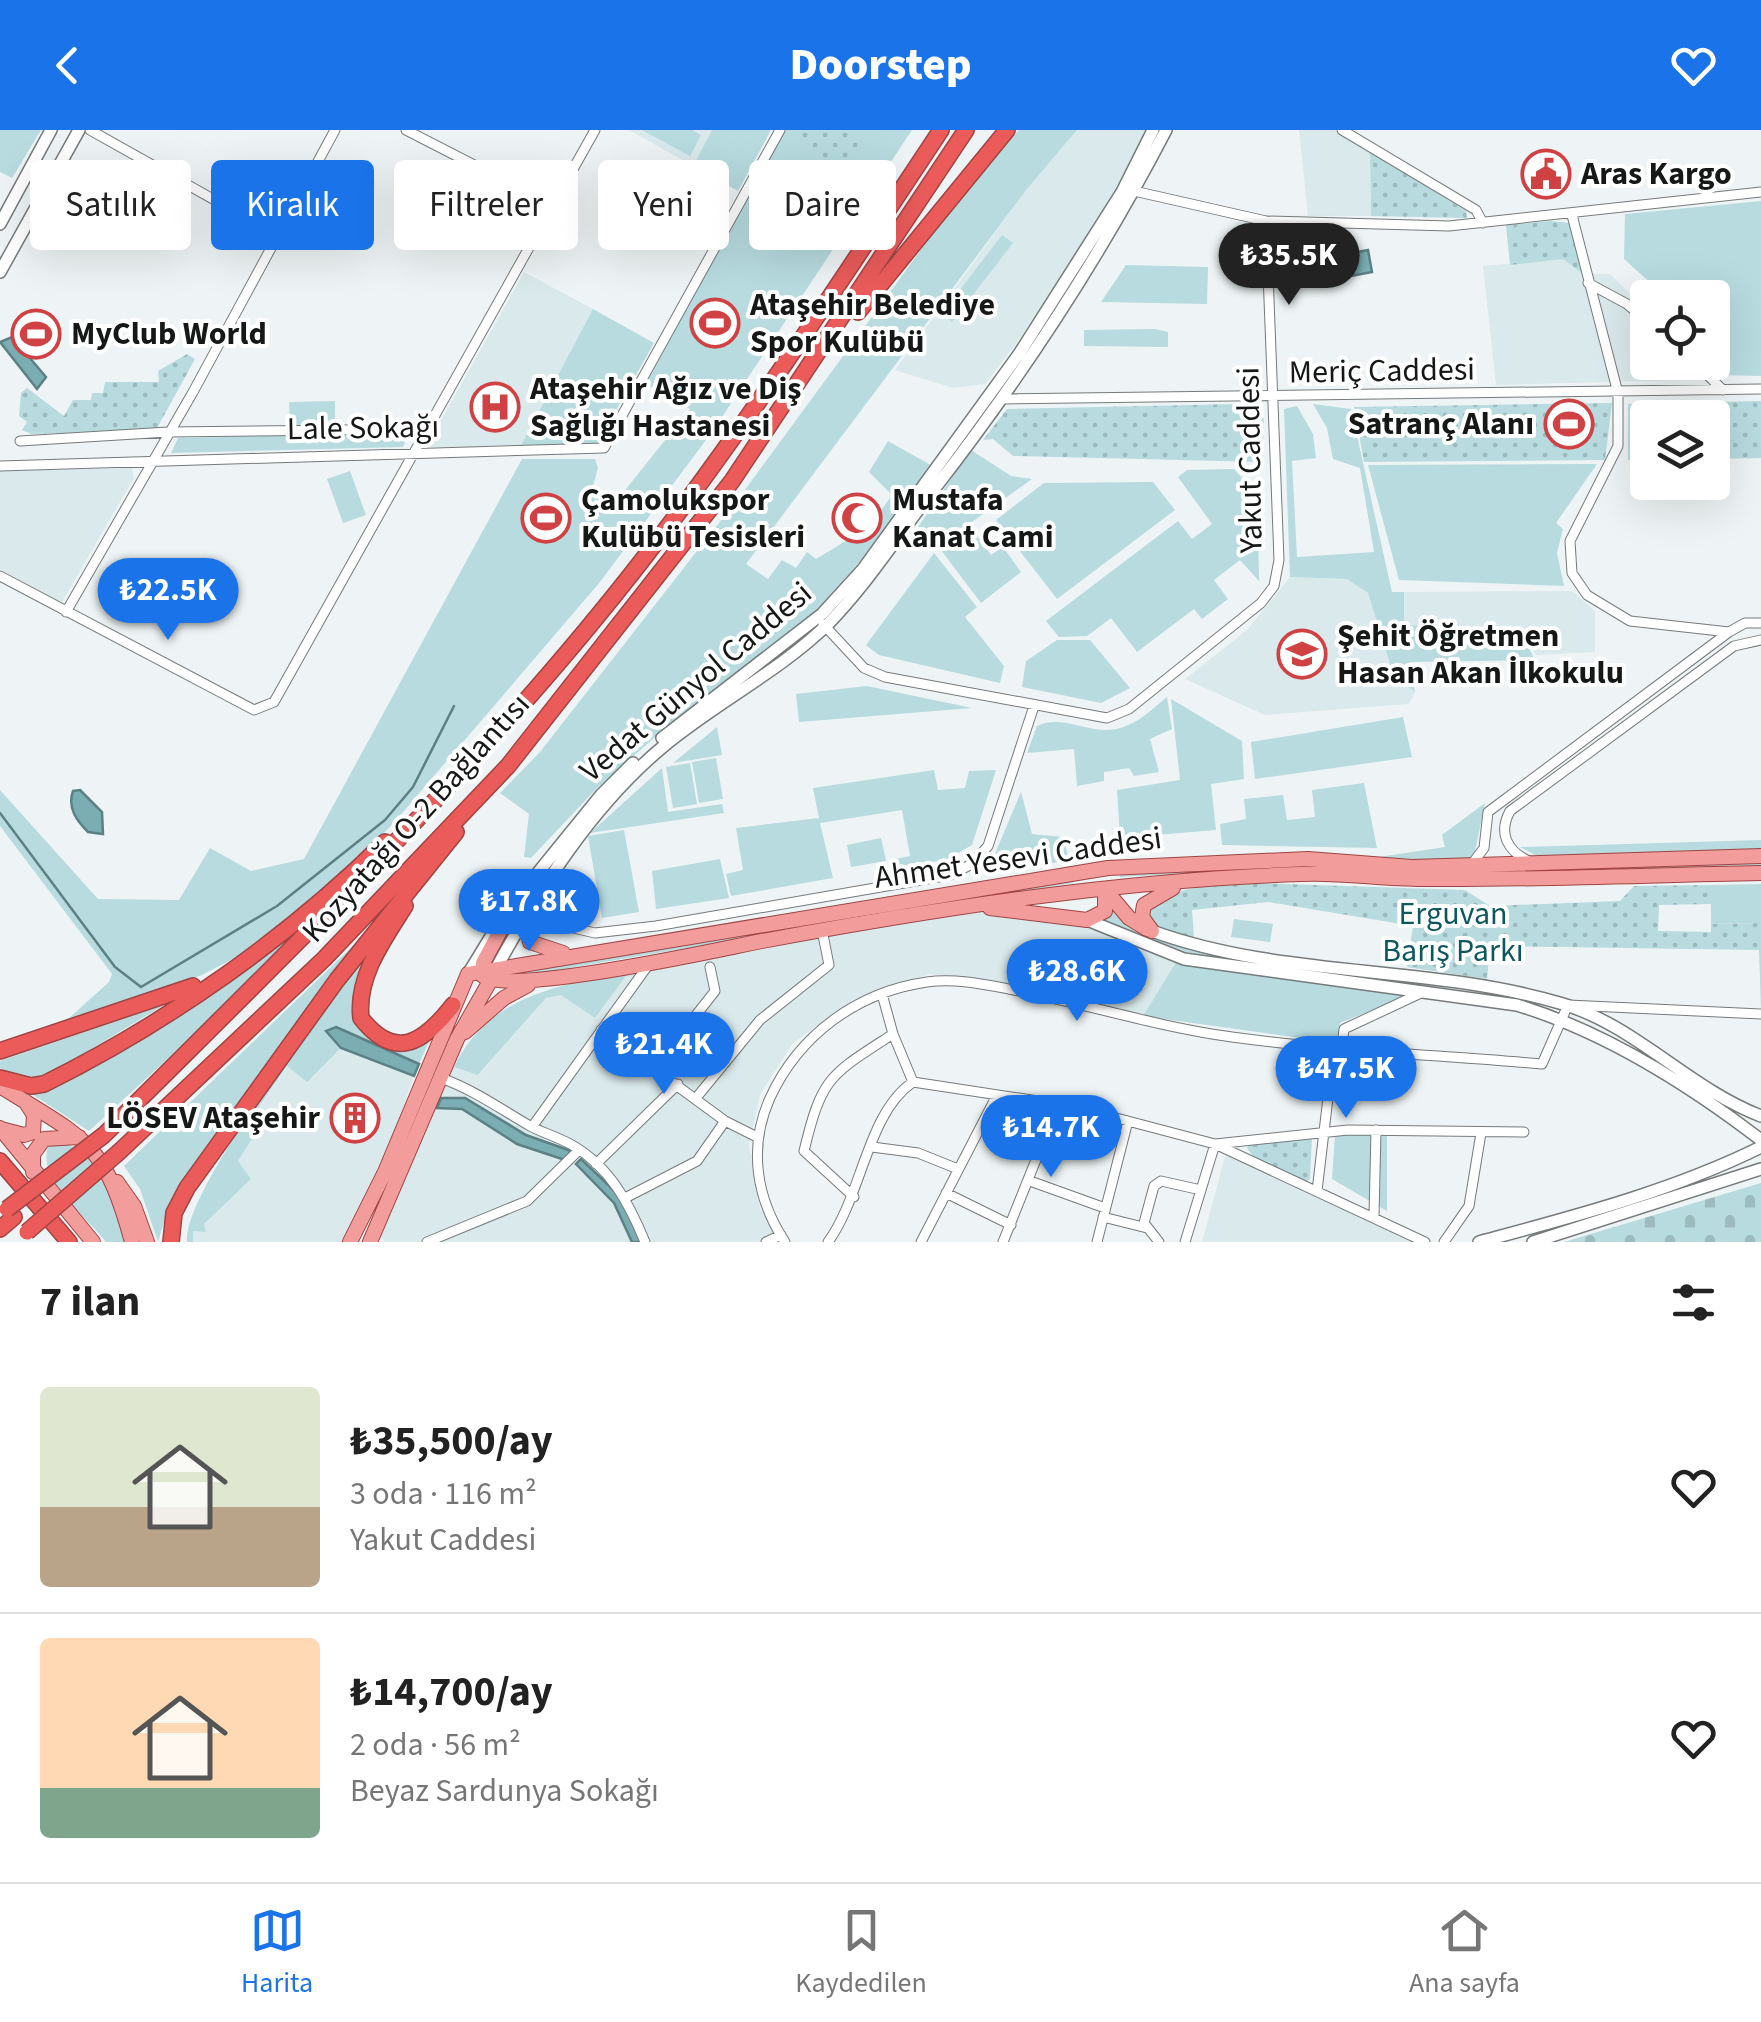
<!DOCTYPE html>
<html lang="tr">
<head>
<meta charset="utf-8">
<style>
	:root { --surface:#fff; --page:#f6f6f6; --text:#222; --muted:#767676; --line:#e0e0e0; --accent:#1a73e8 }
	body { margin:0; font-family:"Source Sans 3",sans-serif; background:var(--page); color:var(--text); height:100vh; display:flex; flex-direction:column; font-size:38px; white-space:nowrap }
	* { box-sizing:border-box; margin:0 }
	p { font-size:32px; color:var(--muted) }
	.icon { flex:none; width:55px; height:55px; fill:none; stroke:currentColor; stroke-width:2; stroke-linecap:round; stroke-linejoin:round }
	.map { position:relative; height:1112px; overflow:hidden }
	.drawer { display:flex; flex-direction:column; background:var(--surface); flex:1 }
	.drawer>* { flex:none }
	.top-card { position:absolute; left:30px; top:30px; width:1000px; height:90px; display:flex; gap:20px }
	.buttons { position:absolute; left:1630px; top:150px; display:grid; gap:20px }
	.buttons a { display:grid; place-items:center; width:100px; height:100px; border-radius:10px; background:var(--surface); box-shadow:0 10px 40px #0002; font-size:50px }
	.price { position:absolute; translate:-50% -85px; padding:0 22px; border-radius:35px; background:var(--accent); color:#fff; font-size:32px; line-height:65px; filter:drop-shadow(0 2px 5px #0008) }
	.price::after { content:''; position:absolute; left:50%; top:60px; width:30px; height:22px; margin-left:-15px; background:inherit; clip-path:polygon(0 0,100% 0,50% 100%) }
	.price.current { background:#222; color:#fff }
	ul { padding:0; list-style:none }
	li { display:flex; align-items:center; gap:30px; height:250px; padding:0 40px }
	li+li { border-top:2px solid var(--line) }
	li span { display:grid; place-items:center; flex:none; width:280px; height:200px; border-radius:10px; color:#555 }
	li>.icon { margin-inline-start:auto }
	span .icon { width:120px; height:120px; fill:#fffc; stroke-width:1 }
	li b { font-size:42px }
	h2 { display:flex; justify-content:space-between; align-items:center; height:120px; padding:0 40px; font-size:42px }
	.chip { padding:0 35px; border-radius:10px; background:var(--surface); box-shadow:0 10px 40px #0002; font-size:35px; line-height:90px }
	.chip.current { background:var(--accent); color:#fff }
	header { display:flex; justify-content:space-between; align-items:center; height:130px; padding:0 40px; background:var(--accent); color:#fff; font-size:45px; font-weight:800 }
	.tab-bar { display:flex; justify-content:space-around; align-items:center; height:140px; border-top:2px solid var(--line); background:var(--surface); font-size:28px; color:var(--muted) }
	.tab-bar a { display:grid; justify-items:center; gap:5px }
	.tab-bar .current { color:var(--accent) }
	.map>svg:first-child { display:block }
	.built { fill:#dae9eb }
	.grass { fill:#b7dbdf }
	.cemetery { fill:url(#cemetery-stones) }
	.park { fill:url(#park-dots) }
	.water { fill:#7aaeb3; stroke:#5c8184; stroke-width:2.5 }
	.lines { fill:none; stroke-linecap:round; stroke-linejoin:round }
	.stream { stroke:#5c8184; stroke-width:2.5 }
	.street-casing { stroke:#757a7b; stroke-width:11 }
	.secondary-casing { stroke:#757a7b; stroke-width:14 }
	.primary-casing { stroke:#a04443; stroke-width:16 }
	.highway-casing { stroke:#a04443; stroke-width:18 }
	.street { stroke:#fff; stroke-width:9 }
	.secondary { stroke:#fff; stroke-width:11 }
	.primary { stroke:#f29d9c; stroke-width:14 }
	.highway { stroke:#ea5b5a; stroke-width:15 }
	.highway-bridge-casing { stroke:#a04443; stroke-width:18; stroke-linecap:butt }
	.highway-bridge { stroke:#ea5b5a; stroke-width:15 }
	.labels { text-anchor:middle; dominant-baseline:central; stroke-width:8; stroke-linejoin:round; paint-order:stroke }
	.poi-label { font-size:32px; font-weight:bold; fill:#161818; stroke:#fff; text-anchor:start }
	.street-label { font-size:32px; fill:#161818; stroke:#fff }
	.park-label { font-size:32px; fill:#0d585f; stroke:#fff }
</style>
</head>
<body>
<header><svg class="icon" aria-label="back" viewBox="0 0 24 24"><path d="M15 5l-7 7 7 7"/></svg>Doorstep<svg class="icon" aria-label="heart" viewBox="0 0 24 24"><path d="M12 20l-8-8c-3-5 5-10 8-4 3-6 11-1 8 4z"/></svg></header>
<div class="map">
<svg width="1761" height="1112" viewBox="0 0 1761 1112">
	<defs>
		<pattern id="cemetery-stones" width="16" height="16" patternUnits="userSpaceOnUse" patternTransform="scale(2.5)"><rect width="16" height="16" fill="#b7dbdf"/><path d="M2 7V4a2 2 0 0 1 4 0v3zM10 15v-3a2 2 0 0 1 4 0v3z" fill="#9dbbbf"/></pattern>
		<pattern id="park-dots" width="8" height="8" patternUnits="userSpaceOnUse" patternTransform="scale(2.5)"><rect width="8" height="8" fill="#b7dbdf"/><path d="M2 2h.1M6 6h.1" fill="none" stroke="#9dbbbf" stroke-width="1.8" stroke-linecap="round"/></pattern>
	</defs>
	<rect width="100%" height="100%" fill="#eef4f5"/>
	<!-- built -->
	<path class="built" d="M629,0H712L693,36Z
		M1077,0H1149L1123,54L1013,218L985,254L953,258L895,240L1027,59Z
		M1299,0H1334L1370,21L1371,86H1308Z
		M1563,129L1583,144H1610L1647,180L1648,232L1702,233L1719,249L1496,255L1483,136Z
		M524,142L593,179L519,319L426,317Z
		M132,338L134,348L61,474L0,439V341Z
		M1290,447L1347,449L1368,463L1394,547L1415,562L1409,574L1265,585L1185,549L1247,500Z
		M1572,461L1595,481V522L1536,525L1520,500L1404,495V462Z
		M959,776L1078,794L1178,829L1143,886L1019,856L929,844L853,870L793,913L760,965L749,1015L760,1078L779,1103L759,1112H384L381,1106L454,937L479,945L546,868L561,865L595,887L629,842Z
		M341,918L414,946L365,1085L342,1112H193V1101L206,1102L204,1094L250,1050L238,1031L252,1007L246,997L288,936L307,951Z
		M1226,1023L1415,1112H1202Z"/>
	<!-- grass -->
	<path class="grass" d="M0,0H41L12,48L0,42Z
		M642,0H692L701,5L690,26Z
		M712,0H771L738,61L693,36Z
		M782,0H912L712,302L600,452L392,695L335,751L246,822L202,845L58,898L109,852L112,844L0,696V660L98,769L179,770L210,718L251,741L304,729L522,329H595L598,338L593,356L614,374L690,279L646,254Z
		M1019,0H1077L1027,59L746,434L768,449L782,430L796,438L807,422L816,429L879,391L877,386L892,365L869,342L888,311L936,338L906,380L817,479L733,550L669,595L598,657L531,728L524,727L529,684L500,663L540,622L747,357L965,60Z
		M1761,71V246L1719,245L1707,233L1712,232V168L1666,167L1624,129L1625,84Z
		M1002,105L1013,113L952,192L942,183Z
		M1126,135L1208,137L1207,174L1101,172Z
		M593,179L654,213L596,316L519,319Z
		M1155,199L1168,202V217L1084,216V200Z
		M335,271V294L290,295L289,272Z
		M1313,274L1351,279L1392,462H1404V495L1520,500L1535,530L1409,532L1415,562L1394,547L1368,463L1347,449L1290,447L1284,279L1297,276L1313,304L1316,328L1292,331L1297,427L1374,422L1360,338L1333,329L1327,298Z
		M409,303L403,317L171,323L178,308Z
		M971,320L1011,346L1032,349L969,394L991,425L1003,417L1021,442L981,473L928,403L921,405L918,397Z
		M1597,334L1556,393L1563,399L1557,423L1564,456L1399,450L1368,335Z
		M1234,339L1243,349L1244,394L1258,395L1259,451L1240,430L1214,450L1228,469L1202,489L1194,479L1137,522L1111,488L1087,506L1059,507L1046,491L1178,391L1192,409L1212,394L1178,347L1187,340Z
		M350,341L366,385L343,393L327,349Z
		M1153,352L1175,380L1057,469L996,390L1044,353Z
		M934,423L977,477L965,487L1004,536L1000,553L879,525L866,515Z
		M1057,510H1090L1130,558L1101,573L1022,557L1026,531Z
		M867,556L972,578L799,592L796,564Z
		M1167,567L1172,599L1150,609L1159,642L1134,646L1129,638L1104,642V651L1077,656L1074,619L1027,623L1037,596C1058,585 1083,600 1106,600C1131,600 1149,582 1167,567Z
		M1171,569L1242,611L1244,649L1211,654L1216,700L1120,708L1117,660L1180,650Z
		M1403,587L1412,627L1255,649L1251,612Z
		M717,597L722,625L673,633Z
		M716,628L723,669L699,673L692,632Z
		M690,633L697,674L673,678L666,637Z
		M662,638L668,682L722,674L724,683L590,703Z
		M934,640L938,660L965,658L969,641L996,640L972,715L946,730L896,737L895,729L910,726L902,680L820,693L833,748L731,766L726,744L743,740L736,698L819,688L813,658Z
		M1364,653L1377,718L1222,715L1220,694L1246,689L1244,669L1283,665L1287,690L1315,687L1312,660Z
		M1021,662L1032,704L1063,707L1069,730L994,744L991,733Z
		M1485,673L1474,726L1460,732L1372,728L1445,717L1442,705Z
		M624,700L639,782L602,788L588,706Z
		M881,708L886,731L851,737L847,715Z
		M1761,710V720L1556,727L1537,726L1520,717Z
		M720,729L729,768L656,779L652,741Z
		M1761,730V737L1443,745L1271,739L1120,747V743L1310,734Z
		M1074,747L1073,753L503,849L504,842Z
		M1761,754V793L1711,794V755Z
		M1112,776L1130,797L1187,818L1552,876L1186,822L1102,790Z
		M319,781L295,812L89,1001L24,959L43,960Z
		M1234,789L1273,794L1270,812L1231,807Z
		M380,805L353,866L356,889L409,916L429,911L419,934L336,897L326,901L341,918L307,952L287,936L246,996L253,1007L238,1031L251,1049L204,1094L206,1102L193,1101V1112H187C181,1061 342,854 380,805Z
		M358,811L170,1071L158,1112L140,1059L124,1036Z
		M1178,829L1409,865L1340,893L1337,913L1143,886Z
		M629,842L595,888L561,865L546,868L478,945L454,937C488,866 558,855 629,842Z
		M164,875L43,948L27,950L0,938V931Z
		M1335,1005H1387V1081L1332,1049Z
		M60,1012C102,1023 115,1076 130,1112H106C85,1084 37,1052 48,1017Z"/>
	<!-- cemetery -->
	<path class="cemetery" d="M1761,1053V1112H1564Z"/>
	<!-- park -->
	<path class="park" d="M790,0H864L848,41L788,7Z
		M1370,21L1466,81L1467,88L1371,86Z
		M1551,91L1569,93L1583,144L1563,129L1510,135L1506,95Z
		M187,224L195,229L156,300L31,304L22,300L27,292L19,286L21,263L27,258L64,286L73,270H91L92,263H103L105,252H159L158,241Z
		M1761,271V328L1713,329L1712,288H1648L1647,330H1628V274Z
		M1612,273L1605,330L1364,332L1354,277Z
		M1238,274L1259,277L1264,291L1262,332L1013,326L993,309L983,310L1007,279Z
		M1229,752L1465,760L1490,776L1620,771L1634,756L1711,755V774L1659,775L1658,801L1711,802V794L1761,793V880L1759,820L1490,816L1487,849L1407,837L1413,796L1268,772L1192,780L1194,807C1175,802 1153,802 1149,780L1184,760Z
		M1312,1008L1310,1049L1306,1052L1255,1029L1247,1018L1251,1011Z"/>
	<!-- water -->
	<path class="water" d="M1368,120L1372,142L1335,149L1331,127Z
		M12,207L46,247L37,259L0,212Z
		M80,660L102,682L103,704L88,702C77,691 67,678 73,661Z
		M336,897L419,934L414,946L341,918L326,901Z
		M441,968H465L526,1005L571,1021L565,1030L517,1014L462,979L437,978Z
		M581,1029L622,1068L641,1112H632L614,1073L576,1034Z"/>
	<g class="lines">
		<!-- stream -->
		<path class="stream" d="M0,683L115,837L141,857L277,776L385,690L413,657L454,576"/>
		<!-- street casing -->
		<g class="street-casing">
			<path id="street" d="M90,0L277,105
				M406,0L552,75
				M1342,0L1476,80L1483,93
				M1134,61L1266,91L1449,96L1761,62
				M1572,85L1618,263V316L1570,411L1572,443L1587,465L1630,491L1729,502
				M1588,153L1627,174L1648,192
				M1694,232L1723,260
				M1004,269L1761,259
				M20,311L168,302L428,299
				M0,336L604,318L780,0
				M0,446L254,580L274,572L595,0
				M66,482L193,262L335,0
				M823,494L864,538L885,547L1107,588L1129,579L1261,473L1274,456L1279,430L1266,91
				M1529,731C1507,721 1498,703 1510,681L1734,516L1761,510
				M1472,734L1484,718L1488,682L1729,502L1745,493H1761
				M544,791L595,803L656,796L950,745L972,734L988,716L1034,576
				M882,864L893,904L913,952
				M601,900L725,991L757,1007
				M1342,917L1344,899L1421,863
				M656,936L715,861L710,837
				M441,948C474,960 499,978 530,996C543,1003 558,1007 572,1015C610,1037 629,1073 645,1112
				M696,968L760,890L829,835L822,800
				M532,997L649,834
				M872,1017L918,1023L958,1039
				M596,1034L678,954
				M1030,1051L1105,1078
				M1317,1061L1334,917
				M946,1063L1011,1095
				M627,1067L697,1031L725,991
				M854,1067L804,1021C822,946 830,945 893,904
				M1374,1086L1376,1000
				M1103,1087L1147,1098
				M427,1112L527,1071L579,1020
				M766,1112L781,1105
				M785,1112C756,1068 748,1017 770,968C799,905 857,862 927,852C953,848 983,854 1009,859C1084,873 1157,897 1232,907C1334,921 1439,925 1542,934L1568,875L1761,884
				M828,1112C862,1066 867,983 913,952L1071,976L1215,1014L1425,1112
				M921,1112L996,967
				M1003,1112L1058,975
				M1097,1112L1128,991
				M1159,1112L1144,1093L1154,1056L1161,1051L1201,1060L1215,1014L1348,1000L1524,1002
				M1185,1112L1201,1060
				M1444,1112L1469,1076L1481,1003"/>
		</g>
		<!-- secondary casing -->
		<g class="secondary-casing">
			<path id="secondary" d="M0,94L51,0
				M0,142L79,0
				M662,608L822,484L863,439L1019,224L1122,62L1153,0
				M515,771L601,665L633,633
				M1087,790L1184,829L1517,875C1606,902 1688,954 1761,1010
				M1152,801C1284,849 1430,834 1563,874C1636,896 1690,959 1761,986
				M468,844L496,798
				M493,844C539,760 591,676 665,615C717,572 780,541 829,493C868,453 897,406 932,362C1020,249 1100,127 1166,0
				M1479,1112C1575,1086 1672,1061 1761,1017
				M1533,1112L1761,1039"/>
		</g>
		<!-- primary casing -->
		<g class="primary-casing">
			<path id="primary" d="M1108,763L1129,788L1147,799
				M519,766L483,833L482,845C507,867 720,819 762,811C940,778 1120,750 1301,744C1341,742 1381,749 1422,749C1535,750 1648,745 1761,743
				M990,778L1087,790L1105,781V759
				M525,790L530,812L563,823
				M1152,801L1142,787L1144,775L1173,758
				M465,902L504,868L528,855
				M0,956C84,1009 104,1009 132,1112
				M0,998L93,1112
				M1,999L24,1005L33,1002L34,985L25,971
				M33,1042V1024L44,1009L79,1007
				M117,1052L134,1076L147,1112
				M350,1112L385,1042L468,844L1108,738L1308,729L1412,737L1761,726
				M370,1112L457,909L490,851"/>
		</g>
		<!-- highway casing -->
		<g class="highway-casing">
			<path id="highway" d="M858,182L1007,0
				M405,776C384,809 356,847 361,888C396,933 425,911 453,875
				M0,921L193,856
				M0,948L31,956L44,954C167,893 288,808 385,712
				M104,1005C292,817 484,635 647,424C752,288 846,143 941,0
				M119,1022L324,829L508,636L732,351L966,0
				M0,1031L69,1112
				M0,1099L14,1087
				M171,1112L174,1083L187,1058L337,850L456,702"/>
		</g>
		<!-- street -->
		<use href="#street" class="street"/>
		<!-- secondary -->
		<use href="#secondary" class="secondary"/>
		<!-- primary -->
		<use href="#primary" class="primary"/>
		<!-- highway -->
		<use href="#highway" class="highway"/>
		<!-- highway-bridge casing -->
		<g class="highway-bridge-casing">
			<path id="highway-bridge" d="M7,1079L104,1005
				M27,1102L119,1022"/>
		</g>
		<!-- highway-bridge -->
		<use href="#highway-bridge" class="highway-bridge"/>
	</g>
	<!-- icons -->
	<defs>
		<g id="civic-ring" transform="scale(2.5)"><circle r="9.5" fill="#fff" stroke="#d04144" stroke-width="1.5"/><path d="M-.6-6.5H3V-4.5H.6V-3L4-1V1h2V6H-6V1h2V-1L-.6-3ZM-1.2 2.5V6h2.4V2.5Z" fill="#d04144"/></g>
		<g id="stadium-ring" transform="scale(2.5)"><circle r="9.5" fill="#fff" stroke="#d04144" stroke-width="1.5"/><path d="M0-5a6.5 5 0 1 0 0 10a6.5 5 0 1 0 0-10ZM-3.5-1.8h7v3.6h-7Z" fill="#d04144"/></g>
		<g id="hospital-ring" transform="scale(2.5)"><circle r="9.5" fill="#fff" stroke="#d04144" stroke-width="1.5"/><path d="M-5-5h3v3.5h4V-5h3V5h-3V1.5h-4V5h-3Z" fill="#d04144"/></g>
		<g id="mosque-ring" transform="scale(2.5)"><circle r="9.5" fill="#fff" stroke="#d04144" stroke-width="1.5"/><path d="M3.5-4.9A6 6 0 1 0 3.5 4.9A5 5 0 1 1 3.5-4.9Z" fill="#d04144"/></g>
		<g id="school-ring" transform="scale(2.5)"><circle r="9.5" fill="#fff" stroke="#d04144" stroke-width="1.5"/><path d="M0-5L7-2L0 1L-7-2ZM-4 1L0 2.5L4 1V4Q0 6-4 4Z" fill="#d04144"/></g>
		<g id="building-ring" transform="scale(2.5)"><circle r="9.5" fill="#fff" stroke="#d04144" stroke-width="1.5"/><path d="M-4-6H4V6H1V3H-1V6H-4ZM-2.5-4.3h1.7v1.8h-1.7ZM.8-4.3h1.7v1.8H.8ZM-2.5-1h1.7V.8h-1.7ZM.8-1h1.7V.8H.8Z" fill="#d04144"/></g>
	</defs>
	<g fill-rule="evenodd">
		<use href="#civic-ring" x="1546" y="44"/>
		<use href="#stadium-ring" x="715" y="193"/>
		<use href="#stadium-ring" x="36" y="204"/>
		<use href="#hospital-ring" x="495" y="277"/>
		<use href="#stadium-ring" x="1569" y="294"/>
		<use href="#stadium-ring" x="546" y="388"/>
		<use href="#mosque-ring" x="857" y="388"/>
		<use href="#school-ring" x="1302" y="524"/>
		<use href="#building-ring" x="355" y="988"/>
	</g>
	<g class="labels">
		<!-- poi labels -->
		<g class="poi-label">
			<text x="1581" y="44">Aras Kargo</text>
			<text x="750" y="175">Ataşehir Belediye<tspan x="750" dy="37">Spor Kulübü</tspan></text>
			<text x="71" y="204">MyClub World</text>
			<text x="530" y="259">Ataşehir Ağız ve Diş<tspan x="530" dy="37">Sağlığı Hastanesi</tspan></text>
			<text x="1534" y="294" text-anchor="end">Satranç Alanı</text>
			<text x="581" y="370">Çamolukspor<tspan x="581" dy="37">Kulübü Tesisleri</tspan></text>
			<text x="892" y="370">Mustafa<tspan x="892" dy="37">Kanat Cami</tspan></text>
			<text x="1337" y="506">Şehit Öğretmen<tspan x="1337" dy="37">Hasan Akan İlkokulu</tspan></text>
			<text x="320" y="988" text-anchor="end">LÖSEV Ataşehir</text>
		</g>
		<!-- street labels -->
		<g class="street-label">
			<text transform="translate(1382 241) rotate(-1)">Meriç Caddesi</text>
			<text transform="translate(363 298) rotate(-1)">Lale Sokağı</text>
			<text transform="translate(1250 330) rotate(-91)">Yakut Caddesi</text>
			<text transform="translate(696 552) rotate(-40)">Vedat Günyol Caddesi</text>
			<text transform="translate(416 688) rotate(-48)">Kozyatağı O-2 Bağlantısı</text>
			<text transform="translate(1018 728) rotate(-8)">Ahmet Yesevi Caddesi</text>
		</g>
		<!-- park labels -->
		<g class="park-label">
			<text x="1453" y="784">Erguvan<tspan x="1453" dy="37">Barış Parkı</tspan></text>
		</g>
	</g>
</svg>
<div class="buttons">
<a><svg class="icon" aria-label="locate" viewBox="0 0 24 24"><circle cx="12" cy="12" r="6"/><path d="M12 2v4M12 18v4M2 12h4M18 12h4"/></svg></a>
<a><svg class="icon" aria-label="layers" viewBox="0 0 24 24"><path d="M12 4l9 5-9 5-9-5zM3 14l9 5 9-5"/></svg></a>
</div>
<b class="price current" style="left:1289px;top:178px">₺35.5K</b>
<b class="price" style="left:168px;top:513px">₺22.5K</b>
<b class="price" style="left:529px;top:824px">₺17.8K</b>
<b class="price" style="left:1077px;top:894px">₺28.6K</b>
<b class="price" style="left:664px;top:967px">₺21.4K</b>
<b class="price" style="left:1346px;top:991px">₺47.5K</b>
<b class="price" style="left:1051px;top:1050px">₺14.7K</b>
<div class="top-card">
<a class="chip">Satılık</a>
<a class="chip current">Kiralık</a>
<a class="chip">Filtreler</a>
<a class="chip">Yeni</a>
<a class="chip">Daire</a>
</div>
</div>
<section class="drawer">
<h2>7 ilan<svg class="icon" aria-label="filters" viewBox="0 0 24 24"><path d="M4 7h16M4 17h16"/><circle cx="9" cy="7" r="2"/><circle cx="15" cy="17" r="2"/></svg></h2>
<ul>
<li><span style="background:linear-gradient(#dfe7d0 60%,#b9a48a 0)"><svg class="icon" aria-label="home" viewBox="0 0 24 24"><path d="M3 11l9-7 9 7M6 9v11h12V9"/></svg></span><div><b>₺35,500/ay</b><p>3 oda · 116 m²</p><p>Yakut Caddesi</p></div><svg class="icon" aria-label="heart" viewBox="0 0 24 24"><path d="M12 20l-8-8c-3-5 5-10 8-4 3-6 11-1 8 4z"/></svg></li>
<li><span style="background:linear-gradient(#ffd9b3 75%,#7fa58c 0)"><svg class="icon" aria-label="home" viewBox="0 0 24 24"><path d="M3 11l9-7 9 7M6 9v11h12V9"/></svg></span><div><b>₺14,700/ay</b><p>2 oda · 56 m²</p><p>Beyaz Sardunya Sokağı</p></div><svg class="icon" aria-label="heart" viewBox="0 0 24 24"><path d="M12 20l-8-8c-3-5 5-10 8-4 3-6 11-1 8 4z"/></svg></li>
</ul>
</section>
<nav class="tab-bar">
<a class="current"><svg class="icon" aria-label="map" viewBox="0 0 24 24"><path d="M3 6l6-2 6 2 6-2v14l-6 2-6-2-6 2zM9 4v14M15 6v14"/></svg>Harita</a>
<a><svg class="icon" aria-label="saved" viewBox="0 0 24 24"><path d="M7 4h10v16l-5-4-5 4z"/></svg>Kaydedilen</a>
<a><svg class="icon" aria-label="home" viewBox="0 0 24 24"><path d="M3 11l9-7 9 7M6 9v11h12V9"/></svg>Ana sayfa</a>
</nav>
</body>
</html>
